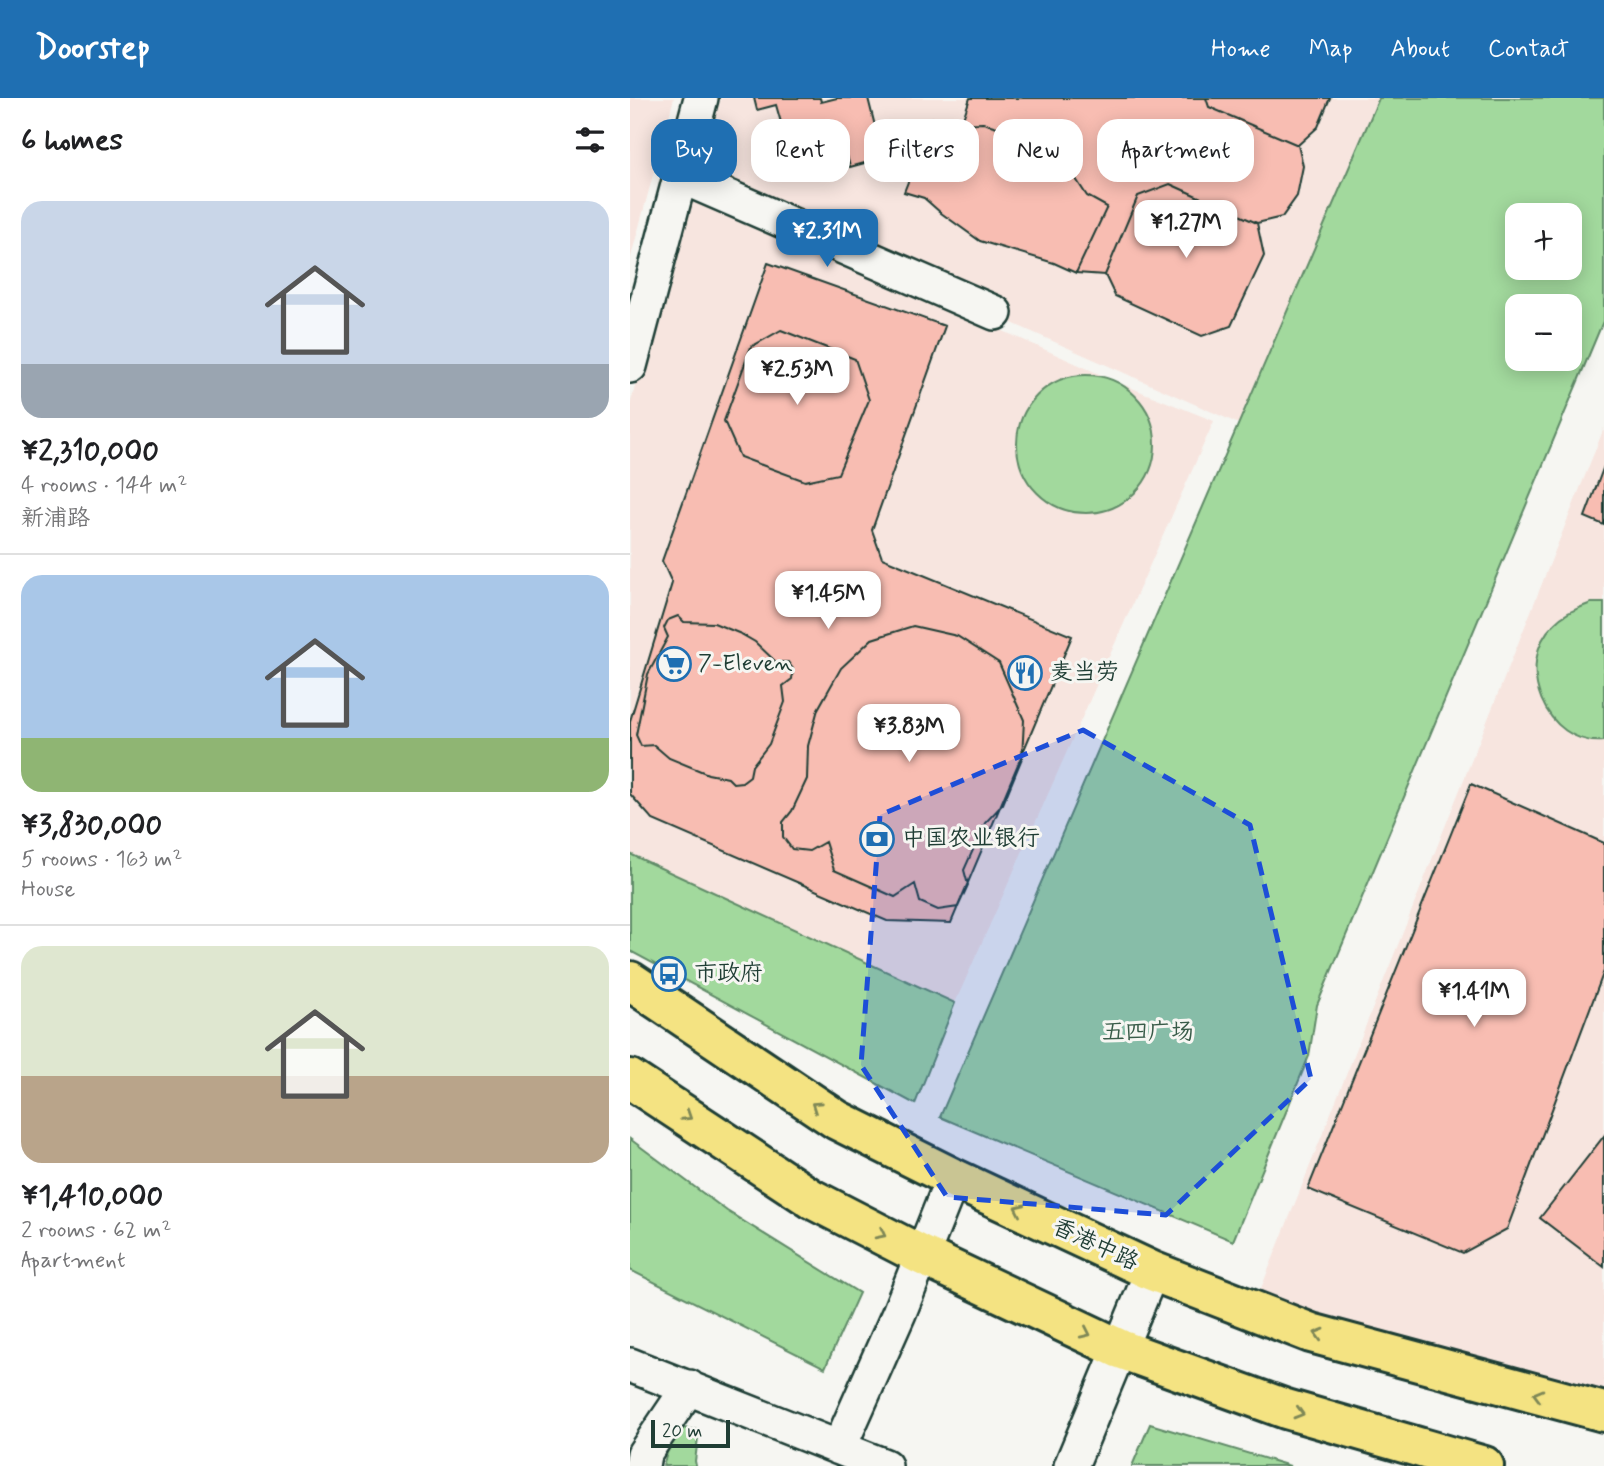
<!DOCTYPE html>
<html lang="en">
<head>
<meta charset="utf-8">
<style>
	:root { --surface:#fff; --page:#f2f2f2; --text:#202124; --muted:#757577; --line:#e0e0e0; --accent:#1f6fb2 }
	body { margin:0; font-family:Mynerve,"LXGW WenKai TC",sans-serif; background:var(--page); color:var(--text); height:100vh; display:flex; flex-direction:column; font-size:26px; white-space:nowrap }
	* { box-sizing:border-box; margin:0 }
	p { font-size:23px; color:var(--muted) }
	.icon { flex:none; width:38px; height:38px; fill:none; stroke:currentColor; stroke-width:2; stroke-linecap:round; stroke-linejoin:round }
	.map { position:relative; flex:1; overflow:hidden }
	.details { display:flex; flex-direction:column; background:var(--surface); width:630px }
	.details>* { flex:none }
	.top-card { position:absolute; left:21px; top:21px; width:665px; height:63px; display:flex; gap:14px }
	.buttons { position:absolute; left:875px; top:105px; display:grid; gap:14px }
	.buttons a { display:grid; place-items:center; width:77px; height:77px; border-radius:14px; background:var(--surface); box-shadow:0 4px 18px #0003; font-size:35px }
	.scale { position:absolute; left:21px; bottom:18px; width:79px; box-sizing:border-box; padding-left:7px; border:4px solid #1f3d34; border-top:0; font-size:19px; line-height:24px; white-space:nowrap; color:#1f3d34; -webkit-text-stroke:5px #f6f6f2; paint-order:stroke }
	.price { position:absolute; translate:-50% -60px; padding:0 16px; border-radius:14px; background:#fff; color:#222; font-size:23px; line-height:46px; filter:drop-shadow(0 2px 4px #0008) }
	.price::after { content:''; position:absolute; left:50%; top:42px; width:21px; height:16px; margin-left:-10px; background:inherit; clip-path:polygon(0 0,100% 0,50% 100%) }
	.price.current { background:var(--accent); color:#fff }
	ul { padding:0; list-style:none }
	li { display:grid; align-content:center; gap:14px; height:371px; padding:0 21px }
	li+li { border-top:2px solid var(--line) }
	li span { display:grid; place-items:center; height:217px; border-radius:21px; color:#555 }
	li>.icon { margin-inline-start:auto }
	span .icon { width:126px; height:126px; fill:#fffc; stroke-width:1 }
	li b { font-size:30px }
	h2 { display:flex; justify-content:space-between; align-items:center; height:84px; padding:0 21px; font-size:30px }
	.chip { padding:0 24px; border-radius:21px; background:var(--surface); box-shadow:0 4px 18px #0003; font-size:24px; line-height:63px }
	.chip.current { background:var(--accent); color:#fff }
	header { display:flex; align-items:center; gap:42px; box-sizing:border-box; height:98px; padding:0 35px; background:var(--accent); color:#fff }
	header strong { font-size:33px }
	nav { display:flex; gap:38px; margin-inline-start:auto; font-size:24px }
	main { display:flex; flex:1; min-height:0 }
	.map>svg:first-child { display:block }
	.built { fill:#f7e5df }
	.green { fill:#a2d99d; stroke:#608b68; stroke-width:2; fill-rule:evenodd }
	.building { fill:#f8bdb2; stroke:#1f3d34; stroke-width:2 }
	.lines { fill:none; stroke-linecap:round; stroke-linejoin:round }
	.minor-casing { stroke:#1f3d34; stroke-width:38 }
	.major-casing { stroke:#1f3d34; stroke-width:44 }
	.minor { stroke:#f6f6f2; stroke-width:33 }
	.major { stroke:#f4e382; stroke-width:38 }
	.oneway { stroke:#7f8857 }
	.marked { fill:#1d4ed8; fill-opacity:0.2; stroke:#1d4ed8; stroke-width:5; stroke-dasharray:14 9; stroke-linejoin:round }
	.labels { text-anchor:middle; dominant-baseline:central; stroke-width:6; stroke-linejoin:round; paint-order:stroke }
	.poi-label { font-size:23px; fill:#1f3d34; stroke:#f6f6f2; text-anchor:start }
	.park-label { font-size:23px; fill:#395c49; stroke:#f6f6f2 }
	.street-label { font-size:23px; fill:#1f3d34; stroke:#f6f6f2 }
</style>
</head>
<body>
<header>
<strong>Doorstep</strong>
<nav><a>Home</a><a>Map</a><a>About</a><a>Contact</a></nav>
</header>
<main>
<section class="details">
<h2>6 homes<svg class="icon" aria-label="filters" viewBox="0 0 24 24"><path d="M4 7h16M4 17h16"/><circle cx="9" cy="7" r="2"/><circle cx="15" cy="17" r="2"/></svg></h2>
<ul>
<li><span style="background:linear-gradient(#c9d6e8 75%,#9aa5b1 0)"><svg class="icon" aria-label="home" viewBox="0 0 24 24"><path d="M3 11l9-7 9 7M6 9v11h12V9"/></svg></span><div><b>¥2,310,000</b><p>4 rooms · 144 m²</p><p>新浦路</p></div></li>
<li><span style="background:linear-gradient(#a9c7e8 75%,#8fb573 0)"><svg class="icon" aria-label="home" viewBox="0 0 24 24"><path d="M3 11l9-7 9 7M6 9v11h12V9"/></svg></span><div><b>¥3,830,000</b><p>5 rooms · 163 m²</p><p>House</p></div></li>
<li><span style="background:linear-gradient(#dfe7d0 60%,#b9a48a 0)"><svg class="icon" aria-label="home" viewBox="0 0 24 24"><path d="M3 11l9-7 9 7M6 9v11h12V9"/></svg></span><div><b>¥1,410,000</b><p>2 rooms · 62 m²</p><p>Apartment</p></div></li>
</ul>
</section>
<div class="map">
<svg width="974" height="1368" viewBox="0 0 974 1368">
	<rect width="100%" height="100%" fill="#f6f6f2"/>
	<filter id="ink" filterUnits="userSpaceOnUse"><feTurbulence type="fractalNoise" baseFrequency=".0143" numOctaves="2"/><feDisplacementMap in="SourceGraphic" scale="14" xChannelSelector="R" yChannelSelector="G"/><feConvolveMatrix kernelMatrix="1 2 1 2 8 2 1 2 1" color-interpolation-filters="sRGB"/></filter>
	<g filter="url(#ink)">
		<!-- built -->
		<path class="built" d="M0,0H44L0,162Z
			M91,0H768L625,333L67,85Z
			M57,91L487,284L584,323L325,905L0,756V307Z
			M974,330V1318L622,1213Z"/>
		<!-- green -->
		<path class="green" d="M749,0H974V221L687,907L679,958L603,1143L310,1019ZM887,117H940V170H887ZM887,208H940V261H887Z
			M387 346a69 69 0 1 1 138 0a69 69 0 1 1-138 0Z
			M961,505H974V643C915,648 883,566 924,526C934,515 947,511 961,505Z
			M0,756L325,905L285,1006L0,853Z
			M0,1041L97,1113L229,1195L195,1270L0,1172Z
			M520,1326L660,1368H502Z
			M53,1330L69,1332L65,1363L66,1368H33L38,1352Z"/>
		<!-- building -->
		<path class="building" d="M124,0H190L191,4L207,0H238L253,60L220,69L214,46L191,52L152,28L146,7L127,12Z
			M340,0H700L688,29L668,47L673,68L667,98L652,119L627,125L634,158L601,228L572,238L485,198L475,177L446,175L424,165L350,143L311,115L294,100L274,94L303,20L322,26L332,24Z
			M576,0H700L688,29L668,47L579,9Z
			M303,20L322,26L353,25L378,32L416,52L442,75L457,98L477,109L446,175L424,165L350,143L311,115L294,100L274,94Z
			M540,86L627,125L634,158L601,228L572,238L485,198L475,177L508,98Z
			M138,165L315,228L242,432L252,460L442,538L321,825L257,823L23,722L0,696V623L42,485L32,463Z
			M151,232L225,261L239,302L208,376L175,383L110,359L94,323L121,249Z
			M974,368V427L955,419Z
			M48,518L54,524L84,525L111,536L125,544L146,564H158L163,571L162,581L153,588L155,604L139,646L122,668L120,678L112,684L103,685L98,680L78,676L39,660L24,647L11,648L6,637L18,576L38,539L34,530L38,522Z
			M283,528L327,538L369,565L394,622L392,660L373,706L355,725L334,772L338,787L328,809L308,812L290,804L285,786L265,799L204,772L195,744L179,753L162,751L153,739V724L162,713L177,681L178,648L188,611L211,570L242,541Z
			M841,686L974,745V873L877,1131L833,1155L678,1091Z
			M974,1038V1169L910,1120Z"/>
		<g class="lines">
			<!-- minor casing -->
			<g class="minor-casing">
				<path id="minor" d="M50,78L365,215
					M0,268L71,0
					M0,1267L255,1368
					M209,1350L269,1215L323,1080
					M12,1368L14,1356L59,1289
					M441,1368L522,1173"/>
			</g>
			<!-- major casing -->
			<g class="major-casing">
				<path id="major" d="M0,883L207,1022L323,1080L522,1173L681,1235L974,1314
					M0,981L182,1101L291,1157L490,1251L656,1311L854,1368"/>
			</g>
			<!-- minor -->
			<use href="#minor" class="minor"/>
			<!-- major -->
			<use href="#major" class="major"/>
		</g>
		<!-- one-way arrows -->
		<defs><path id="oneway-chevron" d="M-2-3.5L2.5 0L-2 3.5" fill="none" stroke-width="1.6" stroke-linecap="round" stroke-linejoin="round" transform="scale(1.75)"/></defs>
		<g class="oneway">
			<use href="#oneway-chevron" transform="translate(186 1008) rotate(-146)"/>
			<use href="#oneway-chevron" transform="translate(57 1018) rotate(33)"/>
			<use href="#oneway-chevron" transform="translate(389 1111) rotate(-155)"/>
			<use href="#oneway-chevron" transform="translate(251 1136) rotate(27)"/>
			<use href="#oneway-chevron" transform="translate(456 1235) rotate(25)"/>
			<use href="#oneway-chevron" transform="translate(689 1236) rotate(-164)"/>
			<use href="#oneway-chevron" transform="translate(908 1297) rotate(-165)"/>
			<use href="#oneway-chevron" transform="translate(669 1315) rotate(16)"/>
		</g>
	</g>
	<!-- marked area -->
	<path class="marked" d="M453,632L620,727L681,981L536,1117L317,1099L231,967L250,717Z"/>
	<!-- icons -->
	<defs>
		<g id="supermarket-ring" transform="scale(1.75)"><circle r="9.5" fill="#f6f6f2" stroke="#1f6fb2" stroke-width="1.5"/><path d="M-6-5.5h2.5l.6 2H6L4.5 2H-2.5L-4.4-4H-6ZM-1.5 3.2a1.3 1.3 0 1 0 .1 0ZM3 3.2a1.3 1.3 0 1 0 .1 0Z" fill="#1f6fb2"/></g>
		<g id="restaurant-ring" transform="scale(1.75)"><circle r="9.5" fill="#f6f6f2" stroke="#1f6fb2" stroke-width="1.5"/><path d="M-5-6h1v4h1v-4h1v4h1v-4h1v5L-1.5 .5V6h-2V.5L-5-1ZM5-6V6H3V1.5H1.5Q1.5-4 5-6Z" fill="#1f6fb2"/></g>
		<g id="bank-ring" transform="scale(1.75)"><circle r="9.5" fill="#f6f6f2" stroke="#1f6fb2" stroke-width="1.5"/><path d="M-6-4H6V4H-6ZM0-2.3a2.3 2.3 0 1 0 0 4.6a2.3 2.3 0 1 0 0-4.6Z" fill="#1f6fb2"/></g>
		<g id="bus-ring" transform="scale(1.75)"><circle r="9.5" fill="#f6f6f2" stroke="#1f6fb2" stroke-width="1.5"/><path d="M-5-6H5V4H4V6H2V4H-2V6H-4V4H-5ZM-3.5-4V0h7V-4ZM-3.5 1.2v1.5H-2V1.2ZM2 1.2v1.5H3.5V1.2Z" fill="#1f6fb2"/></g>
	</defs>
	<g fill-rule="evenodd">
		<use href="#supermarket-ring" x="44" y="566"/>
		<use href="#restaurant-ring" x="395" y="575"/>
		<use href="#bank-ring" x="247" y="741"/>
		<use href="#bus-ring" x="39" y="876"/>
	</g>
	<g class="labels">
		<!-- poi labels -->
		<g class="poi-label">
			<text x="68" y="566">7-Eleven</text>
			<text x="420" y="575">麦当劳</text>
			<text x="272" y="741">中国农业银行</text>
			<text x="64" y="876">市政府</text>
		</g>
		<!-- park labels -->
		<g class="park-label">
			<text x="518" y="935">五四广场</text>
		</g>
		<!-- street labels -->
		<g class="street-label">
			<text transform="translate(465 1147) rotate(25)">香港中路</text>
		</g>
	</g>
</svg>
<div class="buttons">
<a>+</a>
<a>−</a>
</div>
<div class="scale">20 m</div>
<b class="price" style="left:556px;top:162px">¥1.27M</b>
<b class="price current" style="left:197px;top:171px">¥2.31M</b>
<b class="price" style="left:167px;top:309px">¥2.53M</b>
<b class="price" style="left:198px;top:533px">¥1.45M</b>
<b class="price" style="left:279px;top:666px">¥3.83M</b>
<b class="price" style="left:844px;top:931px">¥1.41M</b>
<div class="top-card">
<a class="chip current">Buy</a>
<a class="chip">Rent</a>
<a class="chip">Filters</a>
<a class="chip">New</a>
<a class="chip">Apartment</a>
</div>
</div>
</main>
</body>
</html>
